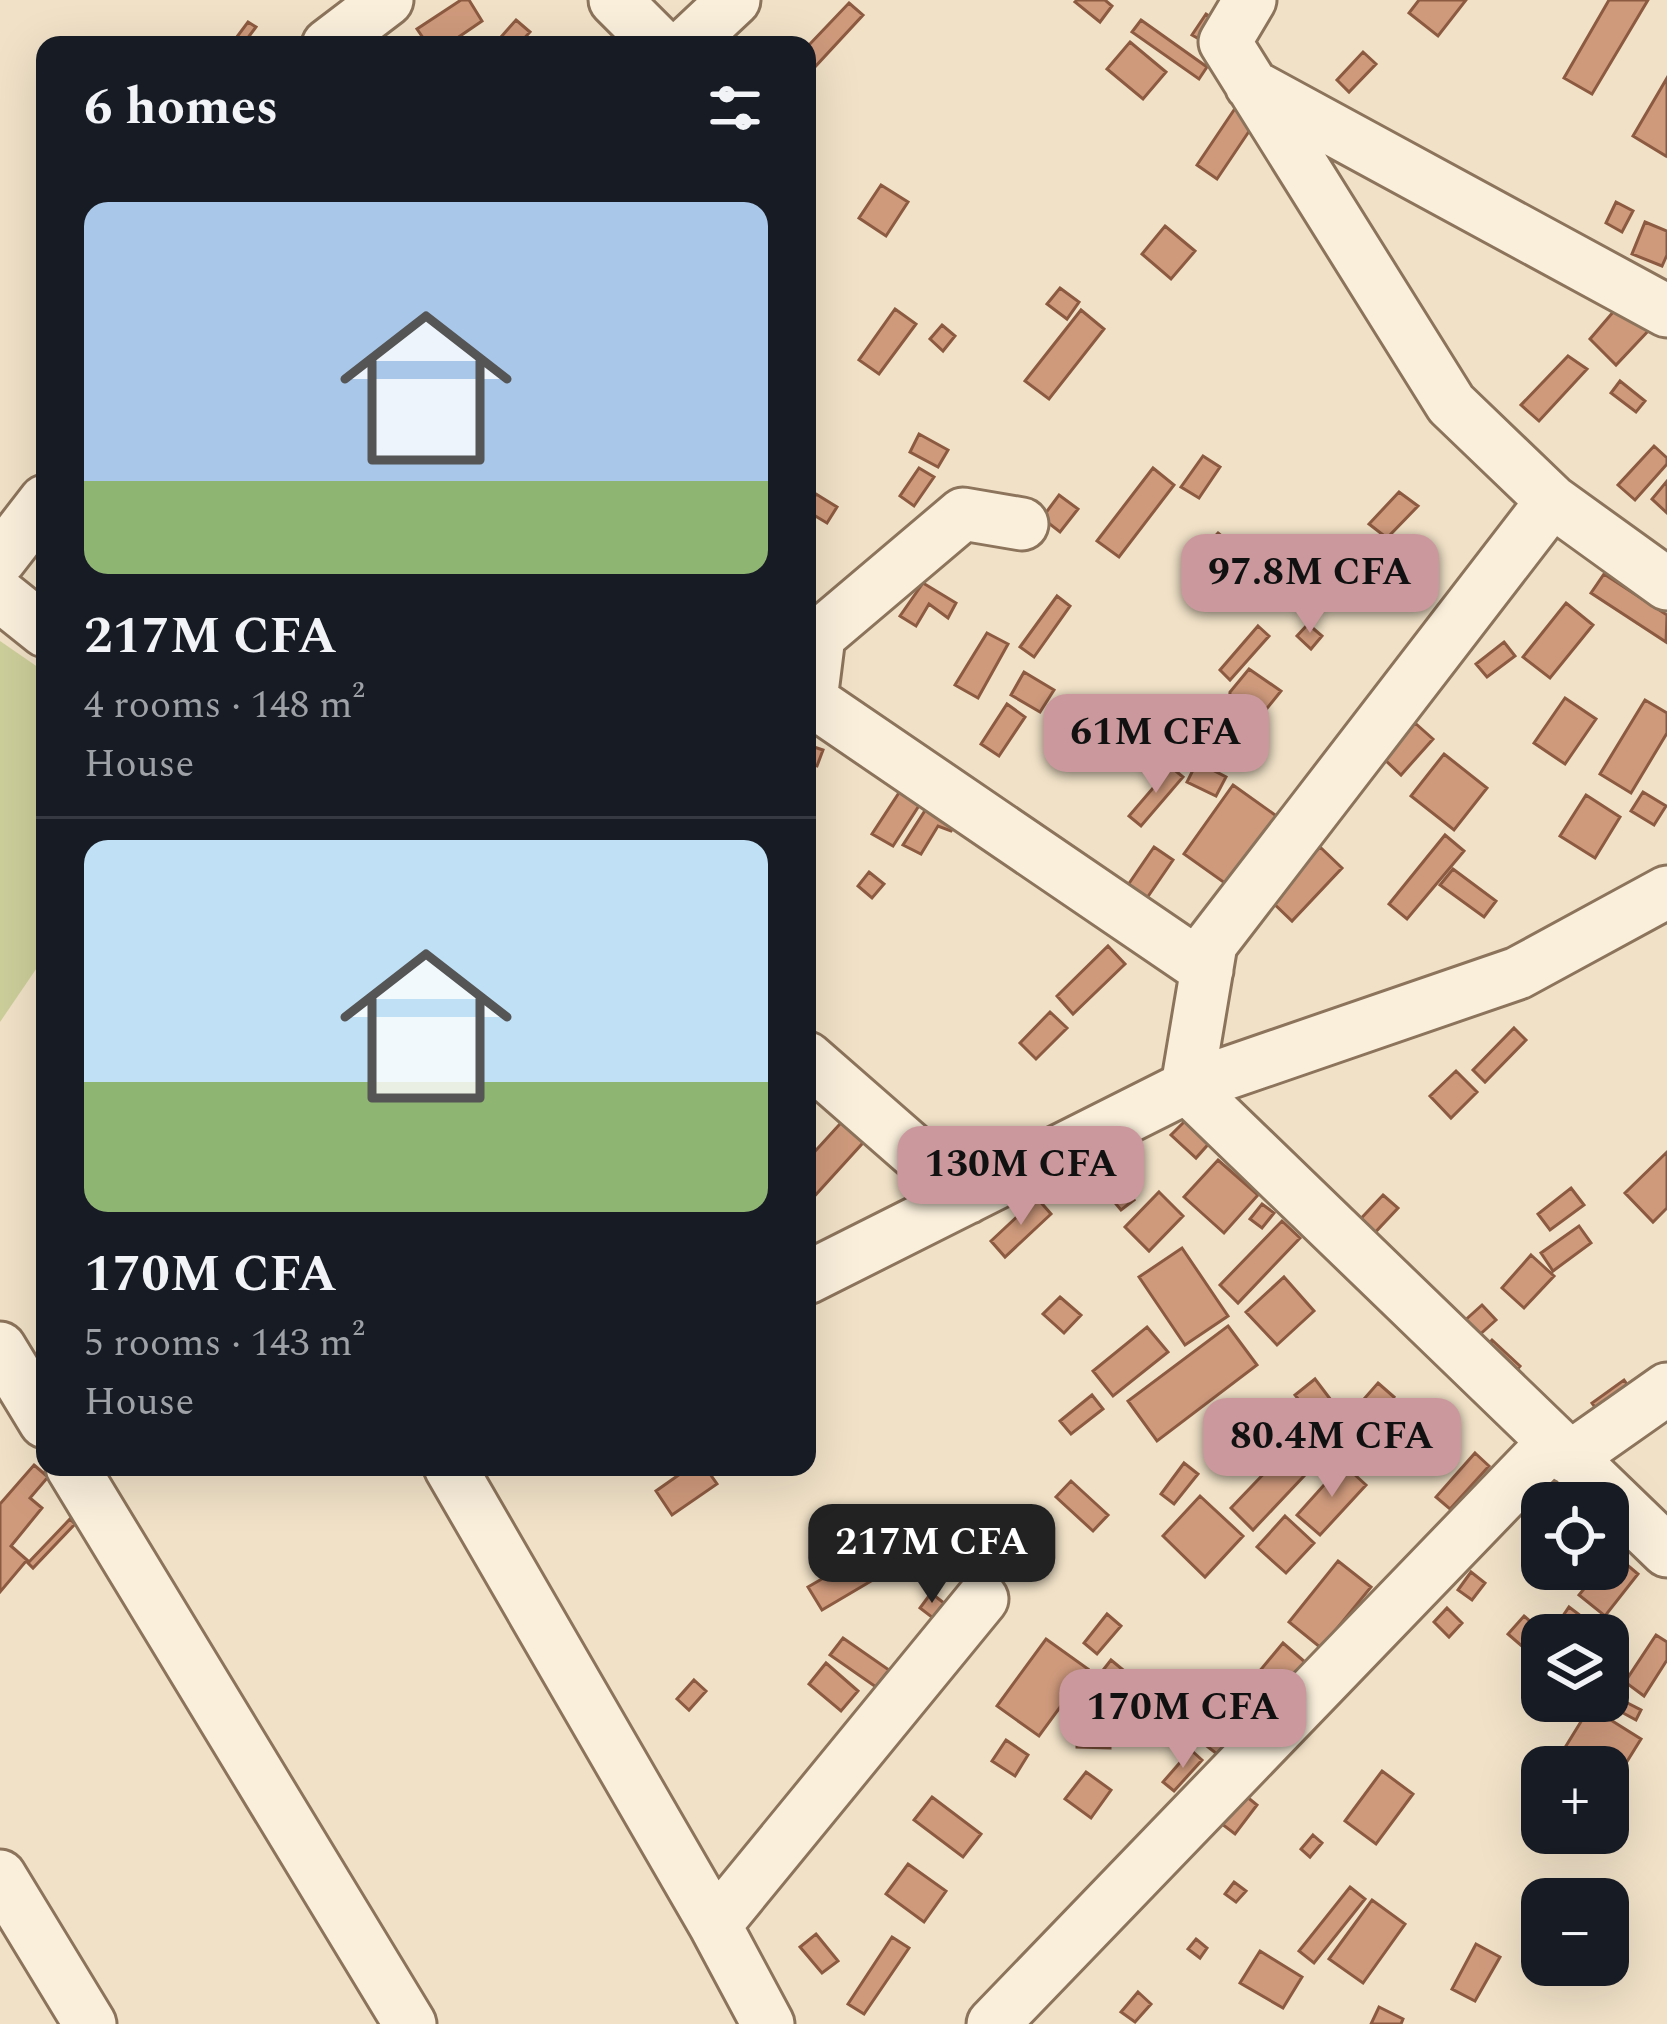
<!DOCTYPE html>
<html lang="en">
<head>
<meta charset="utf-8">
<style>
	:root { --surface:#171b24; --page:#242831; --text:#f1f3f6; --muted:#9ea1a6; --line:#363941; --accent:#cb999d }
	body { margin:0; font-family:Spectral,serif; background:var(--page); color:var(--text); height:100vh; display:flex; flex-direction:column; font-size:45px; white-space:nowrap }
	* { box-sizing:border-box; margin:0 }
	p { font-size:39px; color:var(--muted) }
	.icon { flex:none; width:66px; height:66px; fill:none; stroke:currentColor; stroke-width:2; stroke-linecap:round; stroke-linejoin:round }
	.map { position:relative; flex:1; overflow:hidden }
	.side { position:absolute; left:36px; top:36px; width:780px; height:1440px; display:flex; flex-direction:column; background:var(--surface); border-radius:24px; box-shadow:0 12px 48px #0002 }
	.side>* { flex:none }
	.buttons { position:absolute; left:1521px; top:1482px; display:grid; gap:24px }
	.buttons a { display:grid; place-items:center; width:108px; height:108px; border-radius:24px; background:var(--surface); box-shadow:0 12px 48px #0002; font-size:60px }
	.price { position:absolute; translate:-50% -102px; padding:0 27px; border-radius:24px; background:var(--accent); color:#111; font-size:39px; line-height:78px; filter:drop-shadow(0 3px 6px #0008) }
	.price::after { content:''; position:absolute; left:50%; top:72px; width:36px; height:27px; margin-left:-18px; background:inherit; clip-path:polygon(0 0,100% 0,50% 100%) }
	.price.on { background:#222; color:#fff }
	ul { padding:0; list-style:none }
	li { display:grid; align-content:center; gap:24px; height:636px; padding:0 48px }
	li+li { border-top:3px solid var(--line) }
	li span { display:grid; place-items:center; height:372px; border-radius:24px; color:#555 }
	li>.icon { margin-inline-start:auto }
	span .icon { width:216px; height:216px; fill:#fffc; stroke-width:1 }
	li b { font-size:51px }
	h2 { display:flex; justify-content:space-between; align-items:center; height:144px; padding:0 48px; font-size:51px }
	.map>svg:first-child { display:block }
	.green { fill:#cccf9a }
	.building { fill:#cf9a7c; stroke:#8c5a40; stroke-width:3 }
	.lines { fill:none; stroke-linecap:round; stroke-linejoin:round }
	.minor-casing { stroke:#8c735b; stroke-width:57 }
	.minor { stroke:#faefdb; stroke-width:51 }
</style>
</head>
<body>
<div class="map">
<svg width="1667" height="2024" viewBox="0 0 1667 2024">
	<rect width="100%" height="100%" fill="#f0e1c7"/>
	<!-- green -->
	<path class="green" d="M0,641L45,672V956L0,1022Z"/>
	<!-- building -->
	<path class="building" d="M461,0H469L482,21L447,45H428L417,29Z
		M1077,0H1105L1112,6L1100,22L1075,2Z
		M1419,0H1466L1438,36L1409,13Z
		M1609,0H1648L1592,94L1564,78Z
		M849,3L863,15L813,69L807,63V47Z
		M1206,14L1218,22L1206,43L1192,35Z
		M516,20L530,32L518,45H494Z
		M1141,20L1207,67L1199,79L1132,32Z
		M248,22L256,27L244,43L236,38Z
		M1130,42L1166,72L1143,99L1107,69Z
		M1363,52L1376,64L1349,92L1337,80Z
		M1667,78V154L1666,156L1633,136Z
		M1238,104L1258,118L1217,179L1197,165Z
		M881,185L908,202L886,236L859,218Z
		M1616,202L1633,211L1622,232L1606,223Z
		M1645,222L1667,231V255L1662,266L1632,254Z
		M1165,226L1195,251L1171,279L1142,254Z
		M1060,288L1079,302L1067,319L1047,304Z
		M1620,304L1651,328L1616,365L1590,339Z
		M895,309L916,324L879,374L859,360Z
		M1081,310L1104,329L1049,399L1025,381Z
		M942,325L955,336L943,351L930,339Z
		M1568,356L1587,369L1539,421L1521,405Z
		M1620,381L1645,401L1636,412L1611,393Z
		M919,434L948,450L938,467L910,452Z
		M1654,446L1667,458V464L1635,500L1618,485Z
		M1203,456L1220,467L1199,498L1181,487Z
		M919,468L934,477L914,506L900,496Z
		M1153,468L1174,485L1119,557L1097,541Z
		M1667,481V513L1652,499Z
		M1399,492L1418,506L1387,538L1369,524Z
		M816,494L837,507L827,523L807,511Z
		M1059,495L1078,509L1060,532L1042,518Z
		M1218,533L1238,550L1227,561L1208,544Z
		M1604,574L1667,615L1666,642L1591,593Z
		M923,583L956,603L948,618L929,604L916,626L900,616Z
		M1057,596L1070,606L1034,657L1020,647Z
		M1566,603L1593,625L1550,678L1523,657Z
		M1308,624L1322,636L1311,649L1297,636Z
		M1258,626L1269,636L1230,680L1220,670Z
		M987,633L1008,644L978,698L955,685Z
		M1504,642L1515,656L1487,677L1476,664Z
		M1249,669L1281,691L1252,727L1229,707L1230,692Z
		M1024,672L1054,690L1040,712L1011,695Z
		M1565,698L1596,719L1565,764L1534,743Z
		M1645,700L1667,713V733L1631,793L1600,774Z
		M1007,704L1025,717L999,756L981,744Z
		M1415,723L1433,739L1401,775L1384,759Z
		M1109,724L1123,732L1114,750L1099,742Z
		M808,745L823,750L817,766L807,763Z
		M1444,754L1487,788L1454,830L1411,796Z
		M1197,762L1226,777L1216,796L1187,782Z
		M1171,767L1183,777L1141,826L1129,816Z
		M910,776L931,787L893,846L872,834Z
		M1233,785L1278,817L1229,886L1184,854Z
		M1643,792L1666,806L1654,825L1631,811Z
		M935,795L966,810L951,831L938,826L921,854L903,845Z
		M1586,795L1620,817L1595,858L1560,836Z
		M1445,835L1464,851L1407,919L1389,904Z
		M1154,847L1173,860L1138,911L1119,898Z
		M1320,847L1342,868L1292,921L1270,900Z
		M1453,869L1496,901L1484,917L1440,885Z
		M869,872L884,884L872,898L858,886Z
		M1108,946L1125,964L1073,1014L1057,996Z
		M1050,1012L1067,1028L1036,1059L1020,1043Z
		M1514,1028L1526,1040L1485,1082L1473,1070Z
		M1456,1071L1477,1092L1451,1118L1430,1096Z
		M849,1114L871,1134L811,1200L807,1197V1160Z
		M1188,1118L1212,1140L1196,1158L1171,1135Z
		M1667,1152V1208L1653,1222L1625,1193Z
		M1218,1160L1258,1195L1224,1233L1184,1197Z
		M1102,1163L1134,1200L1121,1210L1090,1173Z
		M1571,1188L1584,1205L1550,1230L1538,1214Z
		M1159,1192L1183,1216L1149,1251L1125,1227Z
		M1383,1195L1398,1208L1367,1241L1353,1227Z
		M1037,1198L1051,1214L1005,1257L991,1241Z
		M1262,1204L1274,1213L1262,1228L1250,1219Z
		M1282,1221L1300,1238L1238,1303L1220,1285Z
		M1579,1226L1591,1243L1553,1271L1541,1253Z
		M1182,1248L1228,1316L1185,1345L1139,1277Z
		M1531,1255L1554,1276L1524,1308L1502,1288Z
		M1284,1277L1314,1311L1277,1345L1246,1312Z
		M1060,1297L1081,1315L1064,1333L1043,1314Z
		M1482,1305L1496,1320L1476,1338L1462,1323Z
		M1228,1326L1257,1365L1157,1441L1128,1401Z
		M1147,1327L1168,1352L1113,1396L1093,1371Z
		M1492,1340L1520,1366L1507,1381L1478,1355Z
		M1315,1379L1337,1408L1317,1423L1295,1395Z
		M1624,1380L1634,1394L1602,1417L1592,1403Z
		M1378,1383L1394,1397L1343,1455L1327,1441Z
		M1092,1395L1103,1409L1071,1434L1060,1421Z
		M1299,1437L1320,1459L1253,1530L1231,1508Z
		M1475,1453L1489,1466L1450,1509L1436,1497Z
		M1184,1463L1198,1474L1174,1504L1161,1494Z
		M1343,1464L1366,1485L1320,1535L1297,1515Z
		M34,1465L48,1477L30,1498L42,1508L11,1546L27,1560L0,1592V1504Z
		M690,1467H705L717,1484L672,1515L656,1491Z
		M1071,1481L1108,1515L1093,1531L1056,1497Z
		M1550,1482L1570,1497L1566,1503H1542V1530L1525,1517Z
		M1200,1496L1243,1536L1205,1577L1163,1536Z
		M1285,1516L1314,1543L1286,1573L1257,1547Z
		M70,1519L75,1524L33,1568L28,1563Z
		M870,1551L883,1574L822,1610L808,1587Z
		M1613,1553L1638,1574L1605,1616L1579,1595L1600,1569H1608Z
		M1338,1561L1371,1587L1321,1648L1289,1622Z
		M1546,1569H1583L1568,1587Z
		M1471,1572L1485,1583L1472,1600L1458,1590Z
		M931,1593L944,1603L933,1618L920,1608Z
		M1569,1607L1585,1619L1574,1635H1550Z
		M1447,1608L1462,1623L1449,1637L1434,1622Z
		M1107,1614L1121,1626L1097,1654L1084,1643Z
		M1524,1616L1540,1630L1524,1648L1508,1634Z
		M1656,1635L1667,1642V1660L1644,1696L1625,1682Z
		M843,1638L889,1670L876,1687L830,1655Z
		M1046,1639L1088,1669L1039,1736L997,1706Z
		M1283,1643L1313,1669L1283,1705L1253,1679Z
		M1111,1660L1139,1683L1112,1719L1082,1697Z
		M826,1663L858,1691L841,1711L809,1684Z
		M694,1680L706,1691L689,1710L677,1699Z
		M1246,1684L1273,1709L1258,1725L1231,1700Z
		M1170,1685L1182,1699L1163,1717L1150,1704Z
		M1608,1693L1641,1710L1636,1720L1601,1701H1608Z
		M1195,1705L1208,1720L1191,1736L1177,1720Z
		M1590,1707L1641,1739L1608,1792V1767H1553Z
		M1077,1726H1110V1748L1077,1747Z
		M1210,1727L1228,1741L1217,1754L1199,1740Z
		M1006,1740L1028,1755L1015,1776L992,1761Z
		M1191,1750L1202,1760L1174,1791L1163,1782Z
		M1382,1771L1413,1794L1376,1844L1345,1821Z
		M1086,1772L1111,1790L1091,1818L1065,1799Z
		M1241,1792L1257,1805L1235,1834L1218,1821Z
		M932,1797L981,1834L963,1857L914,1820Z
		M1313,1835L1322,1843L1310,1857L1301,1849Z
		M908,1864L946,1891L924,1922L886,1894Z
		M1234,1882L1246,1891L1236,1902L1225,1894Z
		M1350,1887L1365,1899L1314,1963L1299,1951Z
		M1372,1900L1405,1924L1363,1983L1329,1959Z
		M816,1934L838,1961L822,1973L800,1947Z
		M892,1937L909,1948L864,2014L848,2004Z
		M1196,1939L1207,1948L1200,1958L1188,1949Z
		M1476,1944L1500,1957L1475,2001L1452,1989Z
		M1260,1951L1302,1977L1283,2008L1240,1983Z
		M1138,1992L1151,2004L1135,2022L1121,2012Z
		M1379,2007L1403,2019L1401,2024H1371Z"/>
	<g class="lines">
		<!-- minor casing -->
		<g class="minor-casing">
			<path id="minor" d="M615,0L660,45
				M1250,0L1225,42L1451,404L1552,501L1667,584
				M328,45L387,0
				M686,45L734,0
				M1251,85L1667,311
				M1552,501L1211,944L1187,1087L1667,1551
				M1022,524L963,514L819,636L811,700L1207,970
				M0,559L45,501
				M0,595L45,631
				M807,1058L967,1198
				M807,1278L1187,1087L1518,973L1667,892
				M0,1348L45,1422
				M1569,1458L1667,1389
				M72,1467L410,2024
				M450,1467L715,1925L768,2024
				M0,1876L90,2024
				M715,1925L982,1599
				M993,2024L1553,1443"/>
		</g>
		<!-- minor -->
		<use href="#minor" class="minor"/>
	</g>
</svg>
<div class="buttons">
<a><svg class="icon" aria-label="locate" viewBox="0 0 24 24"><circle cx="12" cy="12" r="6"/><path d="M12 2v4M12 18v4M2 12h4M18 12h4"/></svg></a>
<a><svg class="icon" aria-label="layers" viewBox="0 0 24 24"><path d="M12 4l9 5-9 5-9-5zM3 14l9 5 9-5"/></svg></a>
<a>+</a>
<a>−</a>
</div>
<b class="price" style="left:1310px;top:636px">97.8M CFA</b>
<b class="price" style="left:1156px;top:796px">61M CFA</b>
<b class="price" style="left:1021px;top:1228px">130M CFA</b>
<b class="price" style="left:1332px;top:1500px">80.4M CFA</b>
<b class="price on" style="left:932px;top:1606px">217M CFA</b>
<b class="price" style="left:1183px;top:1771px">170M CFA</b>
<section class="side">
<h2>6 homes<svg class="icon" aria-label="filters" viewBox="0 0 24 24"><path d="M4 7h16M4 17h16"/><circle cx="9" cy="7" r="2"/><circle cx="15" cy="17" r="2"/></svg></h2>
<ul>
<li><span style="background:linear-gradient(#a9c7e8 75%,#8fb573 0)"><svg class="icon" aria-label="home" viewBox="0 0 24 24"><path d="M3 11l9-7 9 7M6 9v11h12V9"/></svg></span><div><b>217M CFA</b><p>4 rooms · 148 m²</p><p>House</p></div></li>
<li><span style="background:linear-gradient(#bfe0f5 65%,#8fb573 0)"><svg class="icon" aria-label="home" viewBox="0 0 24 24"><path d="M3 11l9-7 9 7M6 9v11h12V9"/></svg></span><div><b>170M CFA</b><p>5 rooms · 143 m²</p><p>House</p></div></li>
</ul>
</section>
</div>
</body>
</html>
